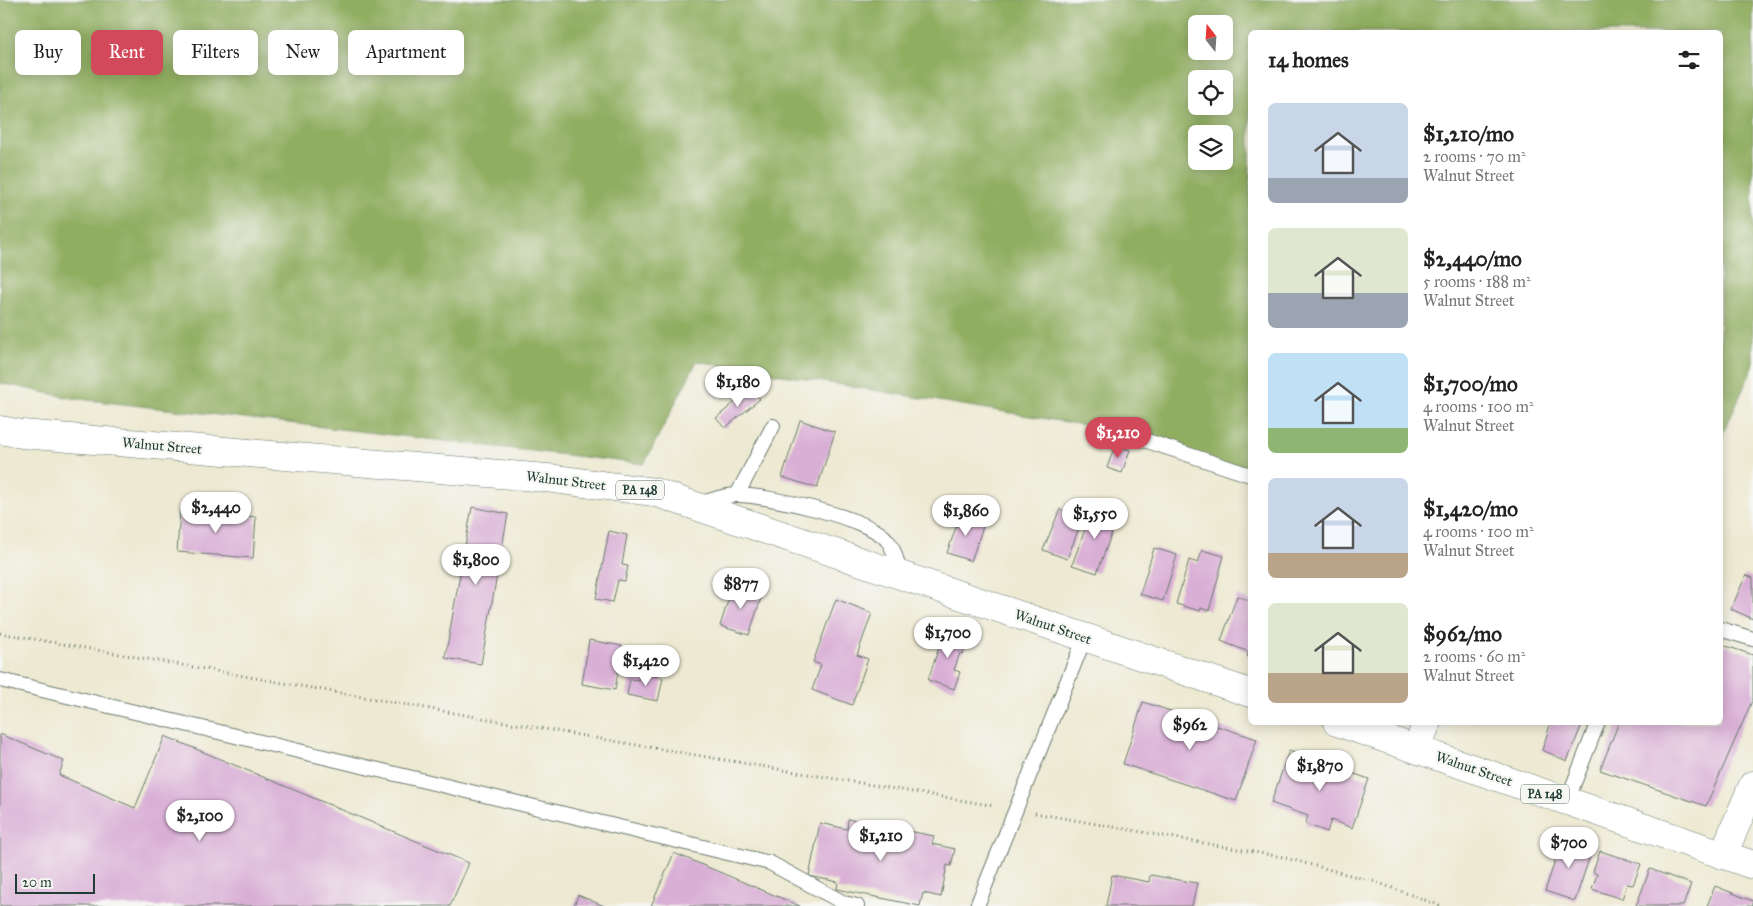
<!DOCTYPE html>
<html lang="en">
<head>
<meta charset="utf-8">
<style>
	:root { --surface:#fff; --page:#f6f6f6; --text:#222; --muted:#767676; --accent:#d1495b }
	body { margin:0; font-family:"IM FELL Great Primer",serif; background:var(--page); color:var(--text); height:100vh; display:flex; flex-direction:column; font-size:19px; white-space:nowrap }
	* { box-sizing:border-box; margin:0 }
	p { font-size:16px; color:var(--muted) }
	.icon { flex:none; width:28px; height:28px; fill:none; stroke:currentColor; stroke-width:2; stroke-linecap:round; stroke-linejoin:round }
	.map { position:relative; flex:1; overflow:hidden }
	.drawer { position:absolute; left:1248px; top:30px; width:475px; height:695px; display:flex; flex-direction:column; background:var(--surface); border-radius:8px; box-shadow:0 2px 12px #0003 }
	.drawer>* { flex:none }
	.guide { position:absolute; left:15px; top:30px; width:475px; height:45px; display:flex; gap:10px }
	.needle { width:32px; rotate:343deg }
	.buttons { position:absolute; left:1188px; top:15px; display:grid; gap:10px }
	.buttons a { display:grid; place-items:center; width:45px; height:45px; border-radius:8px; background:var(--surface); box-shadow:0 2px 12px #0003; font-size:25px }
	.scale { position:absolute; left:15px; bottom:12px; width:80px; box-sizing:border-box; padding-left:5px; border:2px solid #1f3d34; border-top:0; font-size:14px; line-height:18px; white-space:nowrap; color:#1f3d34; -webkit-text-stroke:4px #f6f6f2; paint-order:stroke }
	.price { position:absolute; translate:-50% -42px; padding:0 11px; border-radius:18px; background:#fff; color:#222; font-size:16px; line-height:32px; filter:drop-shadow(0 1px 2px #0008) }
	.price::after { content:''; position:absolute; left:50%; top:30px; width:15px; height:11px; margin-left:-8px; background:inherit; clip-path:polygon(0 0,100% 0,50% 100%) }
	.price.selected { background:var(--accent); color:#fff }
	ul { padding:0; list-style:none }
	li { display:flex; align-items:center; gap:15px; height:125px; padding:0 20px }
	li span { display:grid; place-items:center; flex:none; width:140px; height:100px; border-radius:8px; color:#555 }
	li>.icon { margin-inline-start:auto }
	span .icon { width:60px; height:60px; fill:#fffc; stroke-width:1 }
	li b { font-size:21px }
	h2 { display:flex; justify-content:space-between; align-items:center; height:60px; padding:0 20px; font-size:21px }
	.tag { padding:0 18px; border-radius:8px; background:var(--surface); box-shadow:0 2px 12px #0003; font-size:18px; line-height:45px }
	.tag.selected { background:var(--accent); color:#fff }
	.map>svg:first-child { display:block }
	.forest { fill:#90ad60; stroke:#58754a; fill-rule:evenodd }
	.building { fill:#d9afd6 }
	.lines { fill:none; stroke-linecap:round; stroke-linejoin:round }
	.lane-casing { stroke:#67796b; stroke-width:16 }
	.street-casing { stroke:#67796b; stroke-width:29 }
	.primary-casing { stroke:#67796b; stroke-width:29 }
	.path { stroke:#67796b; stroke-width:3; stroke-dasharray:1 4; stroke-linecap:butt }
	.lane { stroke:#fff; stroke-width:14 }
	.street { stroke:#fff; stroke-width:28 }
	.primary { stroke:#fff; stroke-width:28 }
	.labels { text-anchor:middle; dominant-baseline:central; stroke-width:4.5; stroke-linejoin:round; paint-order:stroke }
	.shield { fill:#f6f6f2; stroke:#60746d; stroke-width:1 }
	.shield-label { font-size:12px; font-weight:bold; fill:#1f3d34 }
	.street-label { font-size:14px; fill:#1f3d34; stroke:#f6f6f2 }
</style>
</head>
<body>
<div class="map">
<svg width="1753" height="906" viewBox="0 0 1753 906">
	<rect width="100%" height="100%" fill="#f6f6f2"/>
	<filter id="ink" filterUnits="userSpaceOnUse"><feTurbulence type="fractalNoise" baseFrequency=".02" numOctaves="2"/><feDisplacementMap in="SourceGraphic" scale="10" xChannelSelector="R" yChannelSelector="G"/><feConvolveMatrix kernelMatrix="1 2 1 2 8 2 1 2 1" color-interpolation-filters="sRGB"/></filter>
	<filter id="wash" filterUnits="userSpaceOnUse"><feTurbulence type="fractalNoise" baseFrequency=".0096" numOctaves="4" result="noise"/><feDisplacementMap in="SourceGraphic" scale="20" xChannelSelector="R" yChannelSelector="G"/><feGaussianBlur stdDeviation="1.12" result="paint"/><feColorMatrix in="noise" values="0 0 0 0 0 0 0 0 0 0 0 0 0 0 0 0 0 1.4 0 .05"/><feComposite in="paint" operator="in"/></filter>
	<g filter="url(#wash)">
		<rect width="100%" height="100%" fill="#ede9d2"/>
		<!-- forest -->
		<path class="forest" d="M0,0H1753V367L1720,440V32H1250V475L1114,430L697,361L644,464L71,398L0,383ZM1196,24H1224V51H1196ZM1196,79H1224V106H1196ZM1196,134H1224V161H1196Z"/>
		<g id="blocks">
			<!-- building -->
			<path class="building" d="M752,388L760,399L725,428L716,418Z
				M800,420L835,432L817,488L782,477Z
				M1115,445L1130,450L1122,473L1107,468Z
				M472,507L508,514L481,664L445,658Z
				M1093,507L1118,516L1097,573L1072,565Z
				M1060,509L1083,518L1067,559L1043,550Z
				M180,510L256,517L253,558L177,552Z
				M961,513L985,521L971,561L947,553Z
				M609,531L627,535L622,565L628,566L625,581L618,580L613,602L596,599Z
				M1154,548L1177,555L1163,601L1140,594Z
				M1202,550L1224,556L1209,611L1201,608L1200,611L1176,604L1189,560L1198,563Z
				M1746,575L1753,578V619L1731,609Z
				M733,585L762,595L749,635L720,626Z
				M1237,596L1250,601V657L1247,656L1249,652L1221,641Z
				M836,599L872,613L857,655L868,659L852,705L812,690L821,665L813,662Z
				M945,629L969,637L963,654L960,653L954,670L960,672L954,689L928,680Z
				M589,640L622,646L615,690L582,684Z
				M1720,644L1753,655V699L1706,806L1600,770L1619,722H1720Z
				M640,673L663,678L658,701L627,695L630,679L638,680Z
				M1143,702L1257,739L1236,801L1123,764Z
				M1551,722H1583L1567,761L1542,750Z
				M0,734L64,761L59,775L135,808L165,736L469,863L450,906H0Z
				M1289,751L1369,779L1352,828L1331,820L1327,832L1305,824L1308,816L1271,803Z
				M848,819L934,836L932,844L955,849L951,866L947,865L941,897L923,893L920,906L837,889L838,882L809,876L820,823L847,829Z
				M1563,837L1593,847L1575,901L1545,891Z
				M1600,851L1641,864L1633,885L1627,884L1622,899L1592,889L1597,874L1593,872Z
				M674,853L800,906H651Z
				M1650,869L1691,884L1683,906H1636Z
				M1112,875L1149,882L1150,875L1197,883L1192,906H1106Z
				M1715,886L1753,901V906H1707Z
				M578,895L604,906H574Z"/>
		</g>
	</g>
	<g filter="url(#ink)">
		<use href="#blocks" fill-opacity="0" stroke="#67796b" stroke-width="1"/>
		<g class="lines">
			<!-- lane casing -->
			<g class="lane-casing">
				<path id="lane" d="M1114,430L1250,475
					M737,495L773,426
					M698,505C710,500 722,496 735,495C763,494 870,518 887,540C895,549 897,564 901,575
					M1720,629L1753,639
					M0,680L770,863L844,903L857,906
					M1567,801L1598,722
					M977,906L1085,637"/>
			</g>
			<!-- street casing -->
			<g class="street-casing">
				<path id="street" d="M1417,749L1427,722
					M1723,855L1753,785"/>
			</g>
			<!-- primary casing -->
			<g class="primary-casing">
				<path id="primary" d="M0,430L22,434L547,478L654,492L1250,693
					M1337,722L1753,865"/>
			</g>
			<!-- path -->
			<path class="path" d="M0,633L590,737L995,806
				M1035,813L1282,857L1376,882L1441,906"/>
			<!-- lane -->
			<use href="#lane" class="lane"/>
			<!-- street -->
			<use href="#street" class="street"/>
			<!-- primary -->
			<use href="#primary" class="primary"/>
		</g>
	</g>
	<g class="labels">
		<!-- shield labels -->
		<g class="shield">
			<rect x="616" y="480.5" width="48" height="19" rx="4"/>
			<rect x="1521" y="784.5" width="48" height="19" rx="4"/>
		</g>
		<g class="shield-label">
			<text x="640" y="490">PA 148</text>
			<text x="1545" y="794">PA 148</text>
		</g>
		<!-- street labels -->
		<g class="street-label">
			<text transform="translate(162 446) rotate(5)">Walnut Street</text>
			<text transform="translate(566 481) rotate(7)">Walnut Street</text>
			<text transform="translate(1053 627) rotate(19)">Walnut Street</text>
			<text transform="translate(1474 769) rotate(19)">Walnut Street</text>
		</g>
	</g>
</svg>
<div class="buttons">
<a><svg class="needle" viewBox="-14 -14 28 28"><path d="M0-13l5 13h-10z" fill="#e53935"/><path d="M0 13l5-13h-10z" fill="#767676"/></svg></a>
<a><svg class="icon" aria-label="locate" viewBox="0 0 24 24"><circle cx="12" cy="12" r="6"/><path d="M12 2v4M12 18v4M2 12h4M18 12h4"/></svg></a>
<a><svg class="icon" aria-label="layers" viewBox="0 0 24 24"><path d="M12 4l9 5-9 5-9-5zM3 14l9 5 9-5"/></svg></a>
</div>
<div class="scale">20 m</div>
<b class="price" style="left:738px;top:408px">$1,180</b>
<b class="price selected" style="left:1118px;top:459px">$1,210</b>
<b class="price" style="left:216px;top:534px">$2,440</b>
<b class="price" style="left:966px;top:537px">$1,860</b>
<b class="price" style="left:1095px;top:540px">$1,550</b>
<b class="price" style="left:476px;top:586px">$1,800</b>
<b class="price" style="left:741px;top:610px">$877</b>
<b class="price" style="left:948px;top:659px">$1,700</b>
<b class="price" style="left:646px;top:687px">$1,420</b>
<b class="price" style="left:1190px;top:751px">$962</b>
<b class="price" style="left:1320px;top:792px">$1,870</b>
<b class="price" style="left:200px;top:842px">$2,100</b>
<b class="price" style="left:881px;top:862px">$1,210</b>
<b class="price" style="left:1569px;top:869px">$700</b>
<div class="guide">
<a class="tag">Buy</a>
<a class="tag selected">Rent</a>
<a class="tag">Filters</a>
<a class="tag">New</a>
<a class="tag">Apartment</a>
</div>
<section class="drawer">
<h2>14 homes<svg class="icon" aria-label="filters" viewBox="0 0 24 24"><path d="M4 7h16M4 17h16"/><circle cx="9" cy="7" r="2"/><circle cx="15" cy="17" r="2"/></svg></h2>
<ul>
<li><span style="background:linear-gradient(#c9d6e8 75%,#9aa5b1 0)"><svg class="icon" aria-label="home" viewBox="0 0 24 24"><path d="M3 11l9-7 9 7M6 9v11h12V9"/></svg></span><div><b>$1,210/mo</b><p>2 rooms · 70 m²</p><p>Walnut Street</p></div></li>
<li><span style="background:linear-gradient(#dfe7d0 65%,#9aa5b1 0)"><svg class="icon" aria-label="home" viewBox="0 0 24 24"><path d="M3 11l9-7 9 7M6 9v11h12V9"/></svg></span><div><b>$2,440/mo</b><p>5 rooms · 188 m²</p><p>Walnut Street</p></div></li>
<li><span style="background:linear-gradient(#bfe0f5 75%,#8fb573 0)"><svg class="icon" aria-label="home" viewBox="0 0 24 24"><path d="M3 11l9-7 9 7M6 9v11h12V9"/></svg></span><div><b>$1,700/mo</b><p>4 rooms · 100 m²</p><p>Walnut Street</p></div></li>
<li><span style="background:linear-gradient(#c9d6e8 75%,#b9a48a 0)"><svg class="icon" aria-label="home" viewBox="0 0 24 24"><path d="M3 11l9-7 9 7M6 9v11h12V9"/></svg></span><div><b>$1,420/mo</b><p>4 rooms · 100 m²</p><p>Walnut Street</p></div></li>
<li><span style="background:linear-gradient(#dfe7d0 70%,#b9a48a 0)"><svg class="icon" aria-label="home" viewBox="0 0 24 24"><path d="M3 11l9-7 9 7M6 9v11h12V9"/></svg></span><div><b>$962/mo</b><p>2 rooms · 60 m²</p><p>Walnut Street</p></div></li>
</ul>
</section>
</div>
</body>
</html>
